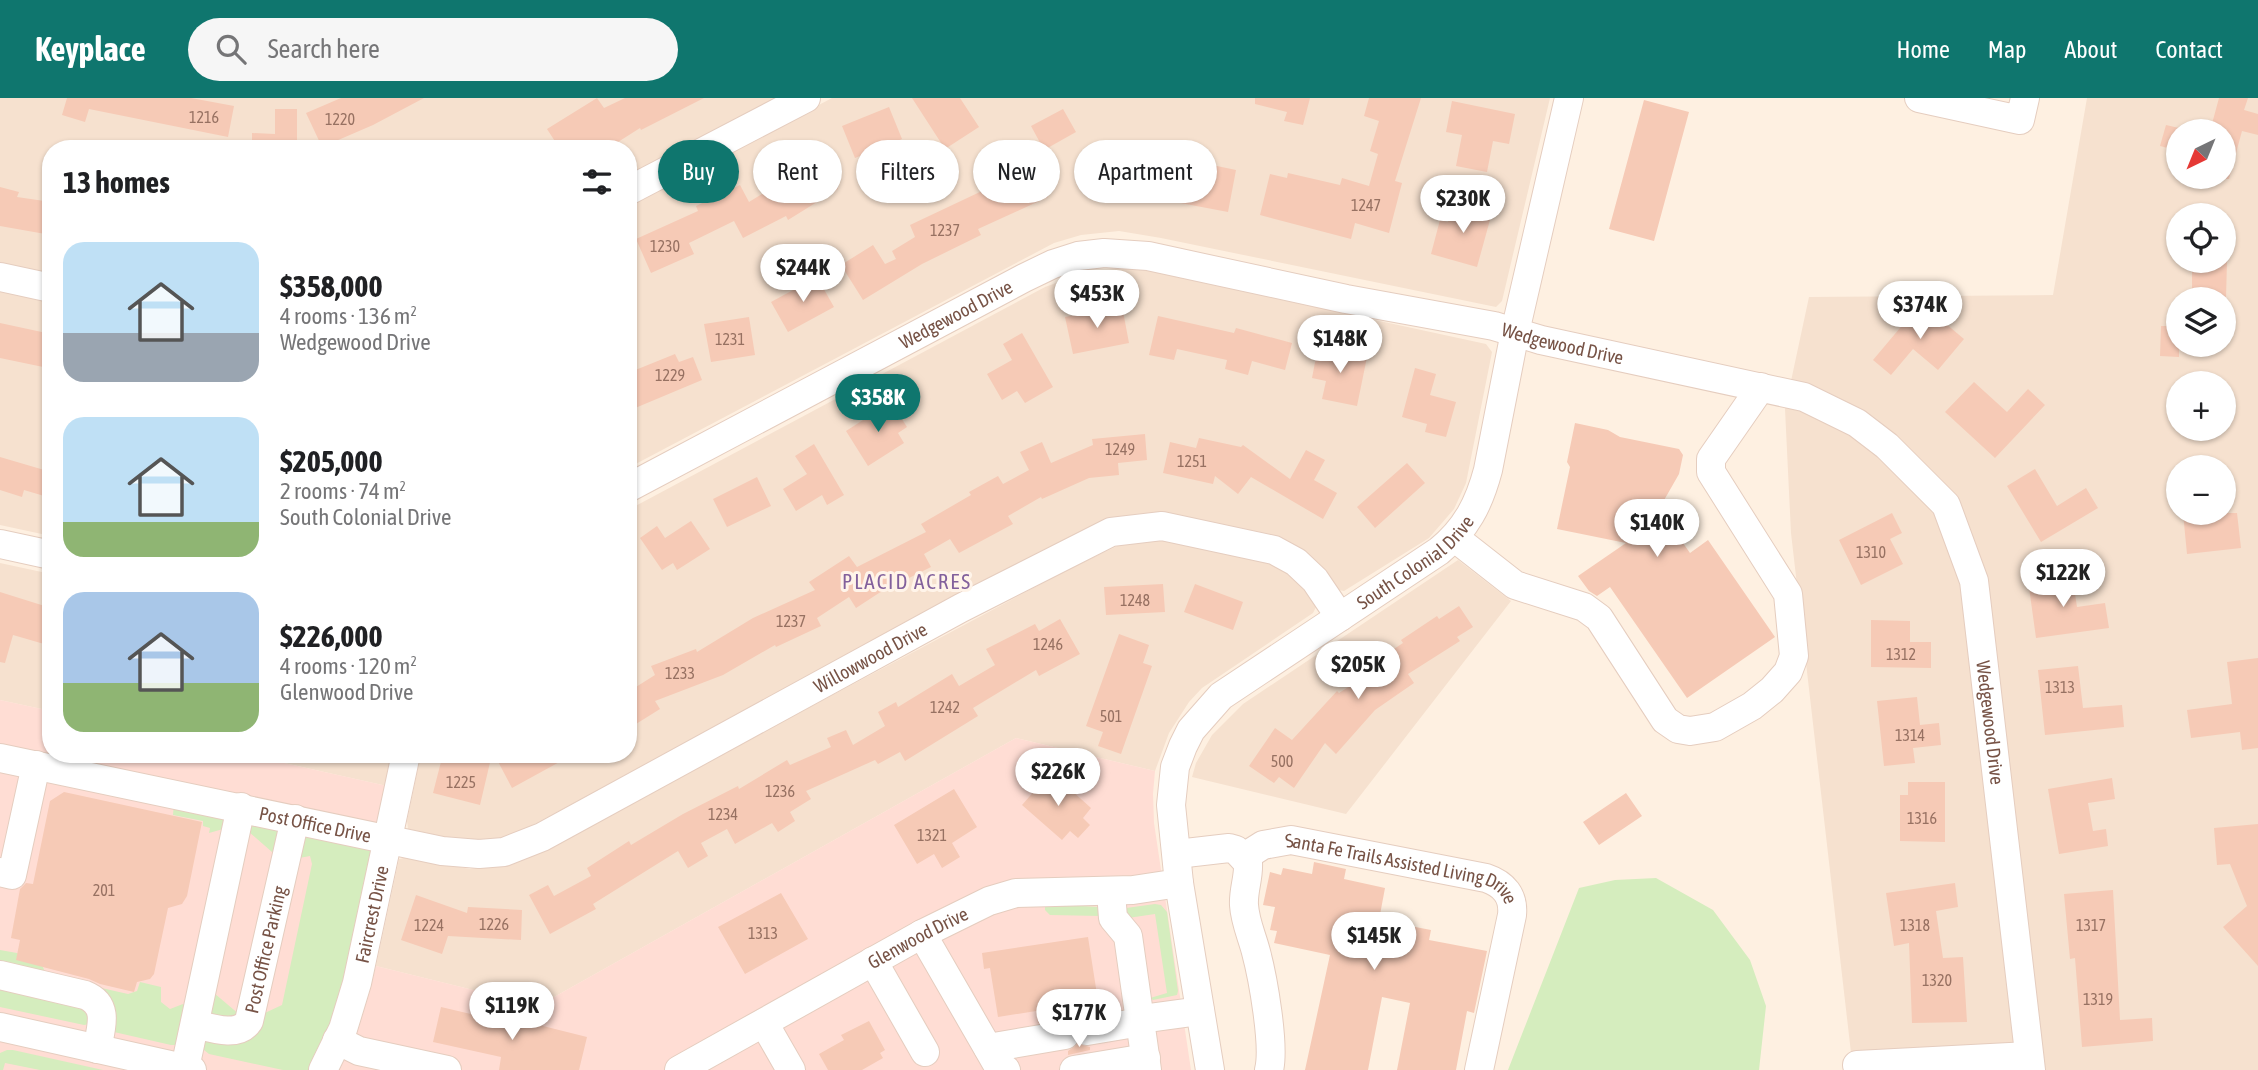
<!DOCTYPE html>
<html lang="en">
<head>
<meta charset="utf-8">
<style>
	:root { --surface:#fff; --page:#f6f6f6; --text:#202124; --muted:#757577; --accent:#0f766e }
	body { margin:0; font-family:"Asap Condensed",sans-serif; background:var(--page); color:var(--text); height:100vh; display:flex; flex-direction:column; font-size:26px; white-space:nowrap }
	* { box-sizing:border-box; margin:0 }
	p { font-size:23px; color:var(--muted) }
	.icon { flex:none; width:38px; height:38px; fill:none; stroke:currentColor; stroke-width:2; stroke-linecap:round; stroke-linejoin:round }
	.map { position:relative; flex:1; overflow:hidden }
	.side { position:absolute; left:42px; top:42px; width:595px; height:623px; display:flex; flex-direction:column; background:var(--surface); border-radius:28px; box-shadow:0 2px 5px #0004 }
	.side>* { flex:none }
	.banner { position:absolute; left:658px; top:42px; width:665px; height:63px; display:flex; gap:14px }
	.needle { width:46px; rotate:223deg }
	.fabs { position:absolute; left:2166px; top:21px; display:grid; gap:14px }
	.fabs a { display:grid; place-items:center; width:70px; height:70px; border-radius:50%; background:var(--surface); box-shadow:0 2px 5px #0004; font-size:35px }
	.price { position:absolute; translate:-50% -60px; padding:0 16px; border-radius:24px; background:#fff; color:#222; font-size:23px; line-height:46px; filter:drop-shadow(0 2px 4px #0008) }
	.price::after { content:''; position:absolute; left:50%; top:42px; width:21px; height:16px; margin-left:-10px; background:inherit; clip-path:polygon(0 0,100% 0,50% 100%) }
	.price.on { background:var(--accent); color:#fff }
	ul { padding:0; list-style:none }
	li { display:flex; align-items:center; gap:21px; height:175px; padding:0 21px }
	li span { display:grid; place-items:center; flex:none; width:196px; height:140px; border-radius:21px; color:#555 }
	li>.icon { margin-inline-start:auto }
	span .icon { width:84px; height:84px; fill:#fffc; stroke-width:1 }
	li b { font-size:30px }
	h2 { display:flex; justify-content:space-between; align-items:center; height:84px; padding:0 21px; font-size:30px }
	.tag { padding:0 24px; border-radius:32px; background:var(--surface); box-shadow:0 2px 5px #0004; font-size:24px; line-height:63px }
	.tag.on { background:var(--accent); color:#fff }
	header { display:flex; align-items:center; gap:42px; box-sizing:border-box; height:98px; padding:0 35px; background:var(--accent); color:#fff }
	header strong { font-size:33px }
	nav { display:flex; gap:38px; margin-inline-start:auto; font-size:24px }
	.search { width:490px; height:63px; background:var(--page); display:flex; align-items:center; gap:18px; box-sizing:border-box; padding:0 24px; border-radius:38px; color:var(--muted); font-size:26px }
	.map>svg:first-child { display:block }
	.residential { fill:#f6e1cf; fill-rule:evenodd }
	.commercial { fill:#ffddd4 }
	.green { fill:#d5edbe }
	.building { fill:#f6cab6 }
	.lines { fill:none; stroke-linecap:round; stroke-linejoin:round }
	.minor-casing { stroke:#e5cdbf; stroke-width:30 }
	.minor { stroke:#fff; stroke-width:28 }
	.labels { text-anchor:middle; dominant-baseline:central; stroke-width:6; stroke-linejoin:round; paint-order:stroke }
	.number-label { font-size:16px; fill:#977162 }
	.street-label { font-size:19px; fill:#775346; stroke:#fff4e9 }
	.neighbourhood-label { font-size:21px; letter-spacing:2px; fill:#82609c; stroke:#fff4e9 }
</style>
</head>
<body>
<header>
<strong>Keyplace</strong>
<div class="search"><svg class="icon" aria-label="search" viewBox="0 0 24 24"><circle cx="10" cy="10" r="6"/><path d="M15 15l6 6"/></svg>Search here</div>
<nav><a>Home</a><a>Map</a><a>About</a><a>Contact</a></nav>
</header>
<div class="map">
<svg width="2258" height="972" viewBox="0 0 2258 972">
	<rect width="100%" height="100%" fill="#fef0e1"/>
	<!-- residential -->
	<path class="residential" d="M0,0H777L628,78V51H51V176L0,165Z
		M832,0H1550L1502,203L1496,209L1161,140L1119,133L1081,137L1054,145L628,370V108Z
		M2087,0H2258V972H1853L1791,435L1785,311L1809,199L2053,197ZM2179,33H2224V79H2179ZM2179,117H2224V163H2179ZM2179,201H2224V247H2179ZM2179,285H2224V331H2179ZM2179,369H2224V415H2179Z
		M1123,170L1145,172L1486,246L1492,254L1466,385L1454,411L1429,440L1344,493L1338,492L1322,469L1308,456L1284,443L1260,434L1154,415L1136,416L1097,427L523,732L496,744L480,746L408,731L407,723L421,656H628V412L1045,189L1081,176Z
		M0,191L51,202V438L0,427Z
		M1142,441L1165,442L1275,466L1292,476L1316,509L1313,515L1202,590L1189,604L1169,635L1155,673L1016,640L538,908L376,868L399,761L408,759L470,771L504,768L595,724L1067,472L1128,443Z
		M1458,462L1511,503L1346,716L1192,679L1196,665L1212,637L1243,606Z
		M0,465L51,476V613L0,602Z
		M244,656H394L387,688Z"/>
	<!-- commercial -->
	<path class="commercial" d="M0,602L51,613V656H244L387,688L356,832L310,972H0Z
		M1016,640L1155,673L1153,696L1154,725L1191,972H339L369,894L376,868L538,908Z"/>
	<!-- green -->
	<path class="green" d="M174,706L226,722L223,731L209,735L210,730L203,728V723L173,717Z
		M248,726L279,731L276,753L272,754L249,734Z
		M305,737L372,752L341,898L329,929L308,972H283L209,956L204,952L202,944L282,907L312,766L310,758L299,760Z
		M1656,780L1713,812L1750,862L1766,908L1759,972H1508L1579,790L1615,782Z
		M1048,806L1099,809L1101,818L1050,817L1045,812V808Z
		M1155,806L1161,807L1167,814L1178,893L1177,897L1153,902L1150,900L1167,895L1155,816L1128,820L1126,810Z
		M0,852L17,855L42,867L45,874L0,869Z
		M140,884L161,889V904L170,911L183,906L186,908L177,947H171L114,934L97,889L128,896L137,893Z
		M0,885L90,907L89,926L84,927L0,909Z
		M214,895L240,917V922L210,916Z
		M7,952H13L103,972H40L5,965L3,972H0V955Z"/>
	<!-- building -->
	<path class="building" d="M67,0H191L234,8L228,39L89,11L85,24L62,17Z
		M341,0H424L373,27L322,49L306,15Z
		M597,0L604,10L625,0H704L641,32L640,30L607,51H560L547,31Z
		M912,0H960L979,29L945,51Z
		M1255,0H1310L1303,27L1284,23L1287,14L1255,6Z
		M1369,0H1421L1395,83L1402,85L1389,135L1355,125L1351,141L1260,117L1270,76L1287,80L1288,75L1340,87L1342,80L1369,88L1378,56L1370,53L1379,23L1364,18Z
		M2219,0H2248L2244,12L2258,16V37L2242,33L2229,81H2224V33H2210Z
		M1644,2L1689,14L1654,143L1609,131Z
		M1452,3L1515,16L1509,46L1493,43L1487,74L1456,68L1462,37L1446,34Z
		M889,9L902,41L855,60L842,28Z
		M275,11H297V51H252V35L275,36Z
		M1063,11L1076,34L1044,52L1031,28Z
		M2166,27L2179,30V53L2160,48Z
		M810,46L838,91L788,122L786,118L743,140L734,123L689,145L694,156L651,175L636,141L698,113L696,108L740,87L749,104L799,73L790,58Z
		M1142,51L1143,93L1088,94L1087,66H1106L1105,52Z
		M1179,60L1236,72L1228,114L1170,103Z
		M1011,67H1033L1048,99L978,131L981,137L922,166L863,202L841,167L873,147L885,166L896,161L892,153L915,139L910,127L982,93L978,82Z
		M0,89L19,94L17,99L51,104V137L0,128Z
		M1467,103L1493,111L1477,169L1431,156L1440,122L1448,124L1451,112L1463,116Z
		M2192,163H2227L2226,201H2192Z
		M817,179L834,209L788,234L771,204Z
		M1921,205L1964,241L1938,272L1913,251L1891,277L1873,262Z
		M1122,208L1129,245L1073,256L1065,219Z
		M1158,218L1234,235L1236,230L1292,245L1285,272L1252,263L1248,277L1225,271L1227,262L1177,251L1174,262L1149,257Z
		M749,219L755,257L711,264L704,226Z
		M0,225L51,236L48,270L0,260Z
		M2161,228H2179V259L2160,258Z
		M1022,235L1053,289L1025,305L1017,293L1002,302L987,276L1012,262L1003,246Z
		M1318,249L1367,259L1357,308L1322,301L1326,283L1312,280Z
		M675,256L679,264L693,259L702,282L628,313V275Z
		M1415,270L1436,276L1430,297L1456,304L1446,339L1425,334L1427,326L1402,319Z
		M1974,284L2007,314L2028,291L2045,307L1995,360L1945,314Z
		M891,304L907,329L898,335L904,345L868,368L846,333Z
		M1575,325L1608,332L1620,339L1679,351L1683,357L1679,376L1659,411L1690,455L1708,442L1775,539L1687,600L1610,489L1597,498L1589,493L1578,478L1626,445L1557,431L1570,369L1567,364Z
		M1145,336L1147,362L1118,365L1119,377L1089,380L1042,401L1041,399L1008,418L1013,426L959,455L950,441L924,456L931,469L879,495L856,510L849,499L817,520L821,528L776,549L775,547L723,577L655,603L660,611L628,631V594L655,577L651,568L696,551L697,554L753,520L815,492L809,484L849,458L857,469L926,434L921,426L971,397L969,394L998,378L1003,386L1029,372L1020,354L1042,344L1051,365L1093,347L1092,341Z
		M1199,340L1241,349L1243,347L1290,381L1306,352L1325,362L1314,382L1337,395L1323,421L1251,379L1238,396L1215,378L1213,386L1163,375L1170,344L1196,350Z
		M814,346L844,397L827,407L822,397L796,413L783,391L807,376L795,358Z
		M0,359L51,374V400L24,392L22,399L0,392Z
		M1407,365L1425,385L1375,430L1357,409Z
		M2035,371L2057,408L2086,390L2098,410L2041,444L2007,388Z
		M757,379L771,408L727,429L713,401Z
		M1892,415L1902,435L1890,441L1903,466L1861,487L1839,442Z
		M2183,415H2237L2241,450L2187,456Z
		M691,423L710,451L677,472L673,465L662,472L640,440L657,428L665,440Z
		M2072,476L2077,509L2105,505L2109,530L2036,540L2028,482Z
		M1163,486L1165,514L1106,517L1104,489Z
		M1195,486L1243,504L1233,532L1184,514Z
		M0,494L51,510V548L13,537L5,565L0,564Z
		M1459,508L1473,529L1457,539L1460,543L1408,576L1414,585L1375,612L1336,656L1325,645L1294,690L1279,679L1274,685L1249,668L1275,630L1292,642L1337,593L1339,595L1378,570L1374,564L1403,545L1401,542L1437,518L1439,521Z
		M1060,521L1080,556L1039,578L1036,572L973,610L978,618L905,663L900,654L878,666L875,662L806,693L811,701L790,714L795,723L778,734L772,725L735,746L727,731L701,745L708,758L688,770L678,753L593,806L596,811L550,836L529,797L548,787L554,798L591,778L587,770L629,743L631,747L683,716L738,688L739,691L787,662L790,667L831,649L827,640L846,632L853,647L885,628L878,614L896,604L898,609L952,576L959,588L995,567L986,551L1035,526L1039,533Z
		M1871,522L1910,523V544H1931V570L1871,569Z
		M1119,536L1149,547L1143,565L1152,568L1121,656L1098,648L1103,634L1086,628Z
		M2258,560V650L2242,652L2240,634L2191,640L2187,612L2232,606L2227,564Z
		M2078,568L2083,610L2122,607L2124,629L2045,637L2038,572Z
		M1917,599L1920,627L1939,625L1941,647L1913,650L1915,665L1884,668L1877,603Z
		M443,656H492L480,707L433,695Z
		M494,656H574L512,690Z
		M1051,674L1091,710L1083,720L1090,727L1078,740L1070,733L1062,742L1022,707Z
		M2112,680L2115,701L2088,705L2093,733L2106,731L2108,748L2059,756L2048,691Z
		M1908,684H1945V744L1900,743V697H1908Z
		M954,691L977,729L952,745L960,759L942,770L934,756L917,766L894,727Z
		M64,694L202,724L187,798L182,806L168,810L154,876L150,881L137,884L134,894L100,886L89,881L16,862L20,842L11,840L20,791L26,785L33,786L50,703Z
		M1626,695L1642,718L1599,747L1583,724Z
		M2258,726V868L2223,829L2247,808L2230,766L2217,767L2214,730Z
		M1314,764L1346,771L1344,781L1385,790L1379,822L1431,832L1429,842L1487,853L1474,915L1467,913L1456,972H1397L1410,905L1382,899L1368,972H1305L1330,857L1274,845L1277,833L1270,832L1275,809L1263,807L1270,774L1281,777L1283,770L1312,776Z
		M1955,785L1958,809L1936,813L1943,860L1963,859L1967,924L1912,925L1909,845L1894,848L1886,795Z
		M2113,792L2120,922L2152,920L2153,943L2082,949L2075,860L2070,861L2064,796Z
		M781,795L808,841L745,876L718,829Z
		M416,797L467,815L468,809L522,812L521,842L448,838L442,856L401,842Z
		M1088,839L1098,903H1095L1096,915L1084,917L1074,924L1062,921L1038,925L1036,913L998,919L990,870L984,871L982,855Z
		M441,909L509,925L511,920L587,939L579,972H499L501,959L433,944Z
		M869,923L885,952L880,955L883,960L862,972H828L819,956L844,942L841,937Z
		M1078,946L1090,949V952L1068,957V953Z"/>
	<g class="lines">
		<!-- minor casing -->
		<g class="minor-casing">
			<g id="minor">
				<path d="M1919,0L2020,22L2025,0"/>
				<path d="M628,93L806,0"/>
				<path d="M0,179L51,190"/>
				<path id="s1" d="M628,390L1024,180L1053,166L1078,158L1104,155L1148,158L1346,201L1494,228L1541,242L1804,299L1857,325L1887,348L1946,407L1974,483L2031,972"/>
				<path d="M1455,440L1515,487L1584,509L1599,520L1665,622L1678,631L1690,633L1715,629L1752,608L1772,592L1788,574L1794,558L1788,496L1711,374V361L1761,289"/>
				<path d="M0,446L51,457"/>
				<path id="s2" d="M0,660L442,753L479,756L504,754L542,739L961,510L1111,434L1162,428L1274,452L1296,464L1315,482L1340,519"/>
				<path d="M1177,756L1229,750L1236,752L1248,765C1249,779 1243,793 1244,807C1245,824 1252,838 1256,854C1263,880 1275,948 1269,972"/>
				<path id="s3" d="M1244,759L1263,747L1291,742L1486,780C1504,786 1514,798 1512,817L1479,972"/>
				<path d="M0,774L12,777L36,667"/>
				<path d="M1111,794L1113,820L1128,838L1147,972"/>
				<path d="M922,836L997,966L1006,972"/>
				<path d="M873,863L925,954"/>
				<path d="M0,877L85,897C110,907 101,930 97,951"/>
				<path d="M1141,921L1200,913"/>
				<path d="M764,925L791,972"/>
				<path id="s4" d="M195,926C211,930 238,940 249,923L295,721"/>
				<path d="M0,929L192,972"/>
				<path d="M1087,933L1141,924"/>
				<path d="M337,942L359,953L447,972"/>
				<path d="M988,950L1065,937"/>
				<path d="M1857,967L2029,958"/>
				<path d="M185,970L241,709"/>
				<path id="s5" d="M323,972L343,931L357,885L406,656"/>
				<path id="s6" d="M679,972L922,836L989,803L1016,795L1133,792L1179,785"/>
				<path d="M1074,972L1146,960"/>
				<path id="s7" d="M1210,972L1179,785L1171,707L1175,669L1183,648L1191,632L1221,598L1439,453C1466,431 1479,406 1488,372L1515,234L1569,0"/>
			</g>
		</g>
		<!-- minor -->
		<use href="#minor" class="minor"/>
	</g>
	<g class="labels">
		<!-- number labels -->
		<g class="number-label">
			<text x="204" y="19">1216</text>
			<text x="340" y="21">1220</text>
			<text x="1366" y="107">1247</text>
			<text x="945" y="132">1237</text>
			<text x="665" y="148">1230</text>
			<text x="730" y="241">1231</text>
			<text x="670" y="277">1229</text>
			<text x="1120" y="351">1249</text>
			<text x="1192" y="363">1251</text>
			<text x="1871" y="454">1310</text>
			<text x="1135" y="502">1248</text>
			<text x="791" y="523">1237</text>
			<text x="1048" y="546">1246</text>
			<text x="1901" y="556">1312</text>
			<text x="680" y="575">1233</text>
			<text x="2060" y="589">1313</text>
			<text x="945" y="609">1242</text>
			<text x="1111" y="618">501</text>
			<text x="1910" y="637">1314</text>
			<text x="1282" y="663">500</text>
			<text x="461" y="684">1225</text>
			<text x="780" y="693">1236</text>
			<text x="723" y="716">1234</text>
			<text x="1922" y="720">1316</text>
			<text x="932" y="737">1321</text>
			<text x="104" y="792">201</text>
			<text x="494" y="826">1226</text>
			<text x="429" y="827">1224</text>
			<text x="1915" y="827">1318</text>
			<text x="2091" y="827">1317</text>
			<text x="763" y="835">1313</text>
			<text x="1937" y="882">1320</text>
			<text x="2098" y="901">1319</text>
		</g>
		<!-- street labels -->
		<g class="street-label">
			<text stroke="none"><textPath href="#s1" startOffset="371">Wedgewood Drive</textPath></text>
			<text stroke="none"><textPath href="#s1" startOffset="1001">Wedgewood Drive</textPath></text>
			<text stroke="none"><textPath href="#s7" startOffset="628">South Colonial Drive</textPath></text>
			<text stroke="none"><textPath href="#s2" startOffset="929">Willowwood Drive</textPath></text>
			<text stroke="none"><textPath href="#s1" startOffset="1652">Wedgewood Drive</textPath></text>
			<text stroke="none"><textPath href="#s2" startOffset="322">Post Office Drive</textPath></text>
			<text stroke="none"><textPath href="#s3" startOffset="166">Santa Fe Trails Assisted Living Drive</textPath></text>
			<text stroke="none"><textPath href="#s5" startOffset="164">Faircrest Drive</textPath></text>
			<text stroke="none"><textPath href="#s6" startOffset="273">Glenwood Drive</textPath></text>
			<text stroke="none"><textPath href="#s4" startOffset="131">Post Office Parking</textPath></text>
		</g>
		<!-- neighbourhood labels -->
		<g class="neighbourhood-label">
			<text x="907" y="483">PLACID ACRES</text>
		</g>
	</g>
</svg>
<div class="fabs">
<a><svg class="needle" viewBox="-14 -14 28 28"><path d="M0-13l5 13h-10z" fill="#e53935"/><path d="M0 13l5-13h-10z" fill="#757577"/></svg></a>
<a><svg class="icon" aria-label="locate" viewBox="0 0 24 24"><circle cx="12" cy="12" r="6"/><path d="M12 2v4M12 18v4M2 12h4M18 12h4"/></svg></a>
<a><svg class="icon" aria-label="layers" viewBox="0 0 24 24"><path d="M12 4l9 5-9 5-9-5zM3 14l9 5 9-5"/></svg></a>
<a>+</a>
<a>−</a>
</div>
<b class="price" style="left:1463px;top:137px">$230K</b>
<b class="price" style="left:803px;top:206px">$244K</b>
<b class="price" style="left:1097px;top:232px">$453K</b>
<b class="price" style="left:1920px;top:243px">$374K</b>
<b class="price" style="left:1340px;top:277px">$148K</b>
<b class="price on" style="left:878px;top:336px">$358K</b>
<b class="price" style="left:1657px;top:461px">$140K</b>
<b class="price" style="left:2063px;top:511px">$122K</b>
<b class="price" style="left:1358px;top:603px">$205K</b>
<b class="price" style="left:1058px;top:710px">$226K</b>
<b class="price" style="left:1374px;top:874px">$145K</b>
<b class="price" style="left:512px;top:944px">$119K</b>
<b class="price" style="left:1079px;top:951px">$177K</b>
<div class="banner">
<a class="tag on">Buy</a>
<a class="tag">Rent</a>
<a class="tag">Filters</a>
<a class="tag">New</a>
<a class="tag">Apartment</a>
</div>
<section class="side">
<h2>13 homes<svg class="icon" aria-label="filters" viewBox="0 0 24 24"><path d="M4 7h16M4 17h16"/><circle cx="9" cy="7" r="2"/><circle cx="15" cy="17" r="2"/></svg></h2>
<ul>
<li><span style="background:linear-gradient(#bfe0f5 65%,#9aa5b1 0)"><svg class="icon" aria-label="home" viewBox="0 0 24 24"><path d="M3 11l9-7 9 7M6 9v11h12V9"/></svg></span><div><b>$358,000</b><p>4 rooms · 136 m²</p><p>Wedgewood Drive</p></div></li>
<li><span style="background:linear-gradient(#bfe0f5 75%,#8fb573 0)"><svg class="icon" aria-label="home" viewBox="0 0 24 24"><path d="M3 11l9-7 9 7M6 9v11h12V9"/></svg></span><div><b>$205,000</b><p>2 rooms · 74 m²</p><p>South Colonial Drive</p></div></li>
<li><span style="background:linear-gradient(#a9c7e8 65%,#8fb573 0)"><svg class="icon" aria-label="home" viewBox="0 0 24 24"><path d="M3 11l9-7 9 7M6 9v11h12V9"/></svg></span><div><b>$226,000</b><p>4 rooms · 120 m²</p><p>Glenwood Drive</p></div></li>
</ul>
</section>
</div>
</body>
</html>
